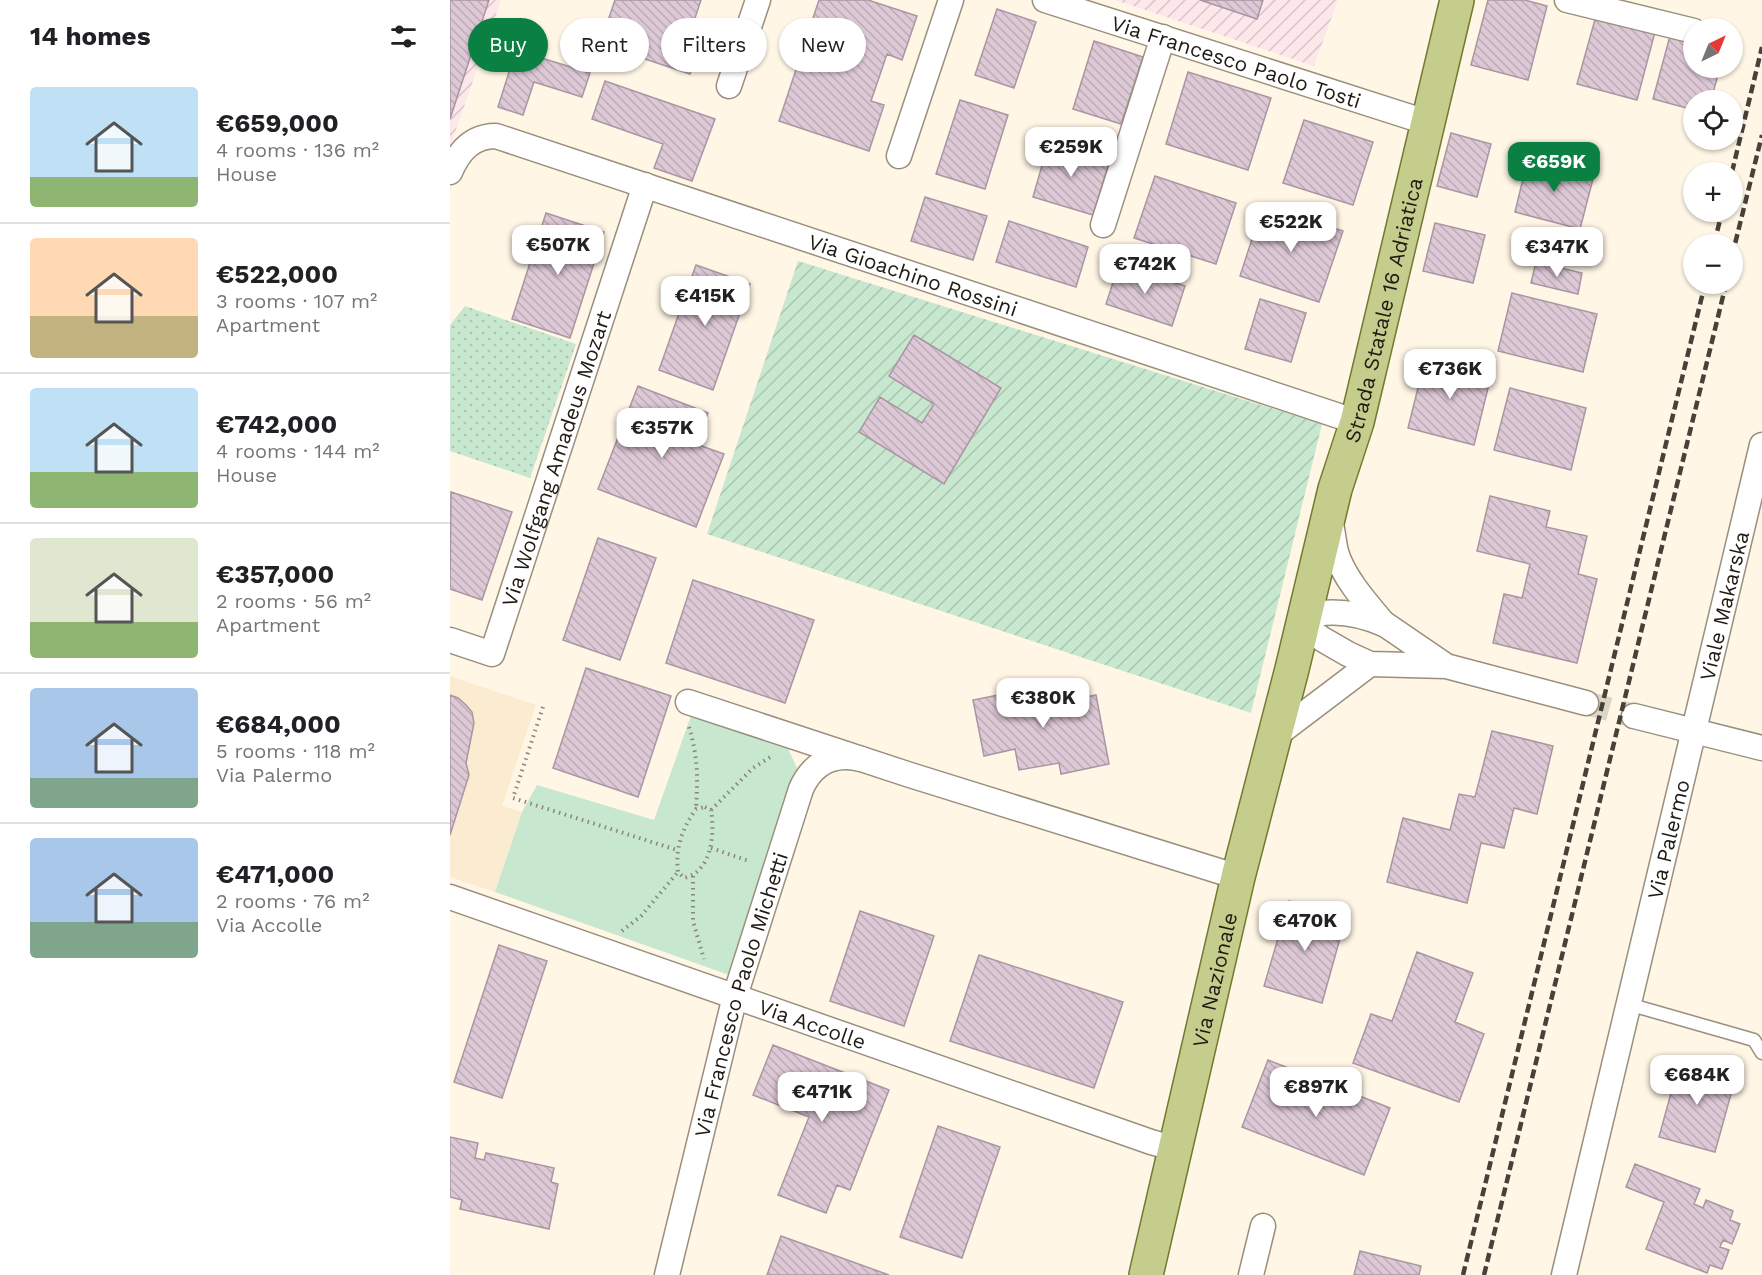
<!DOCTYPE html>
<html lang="en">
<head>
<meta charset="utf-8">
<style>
	:root { --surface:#fff; --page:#f2f2f2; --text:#202124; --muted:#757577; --line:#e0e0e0; --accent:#0b8043 }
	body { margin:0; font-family:"Work Sans",sans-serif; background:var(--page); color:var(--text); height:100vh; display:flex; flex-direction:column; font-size:22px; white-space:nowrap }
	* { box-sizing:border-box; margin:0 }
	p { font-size:20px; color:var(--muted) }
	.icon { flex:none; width:33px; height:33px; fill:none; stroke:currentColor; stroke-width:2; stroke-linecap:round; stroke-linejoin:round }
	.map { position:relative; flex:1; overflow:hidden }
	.panel { display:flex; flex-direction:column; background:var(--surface); width:450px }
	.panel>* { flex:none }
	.banner { position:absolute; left:18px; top:18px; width:570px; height:54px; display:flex; gap:12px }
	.needle { width:39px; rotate:43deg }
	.controls { position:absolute; left:1233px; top:18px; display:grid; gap:12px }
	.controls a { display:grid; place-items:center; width:60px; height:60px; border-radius:50%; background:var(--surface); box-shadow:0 2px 4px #0004; font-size:30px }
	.price { position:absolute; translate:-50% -51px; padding:0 14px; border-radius:12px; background:#fff; color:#222; font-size:20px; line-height:39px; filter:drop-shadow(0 2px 3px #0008) }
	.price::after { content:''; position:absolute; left:50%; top:36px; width:18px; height:14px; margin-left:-9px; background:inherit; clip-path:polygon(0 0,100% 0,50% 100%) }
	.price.selected { background:var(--accent); color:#fff }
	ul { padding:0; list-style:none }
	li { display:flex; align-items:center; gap:18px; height:150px; padding:0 30px }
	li+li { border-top:2px solid var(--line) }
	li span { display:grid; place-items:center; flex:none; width:168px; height:120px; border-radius:6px; color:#555 }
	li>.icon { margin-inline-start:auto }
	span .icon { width:72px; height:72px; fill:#fffc; stroke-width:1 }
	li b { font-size:26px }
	h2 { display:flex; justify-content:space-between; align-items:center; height:72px; padding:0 30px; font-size:26px }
	.pill { padding:0 21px; border-radius:27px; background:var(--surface); box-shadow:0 2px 4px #0004; font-size:21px; line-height:54px }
	.pill.selected { background:var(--accent); color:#fff }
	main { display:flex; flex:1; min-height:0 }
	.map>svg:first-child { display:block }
	.built { fill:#fbecd1 }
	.industrial { fill:url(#industrial-furrows) }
	.grass { fill:#c7e7ce }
	.park { fill:url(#park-dots) }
	.garden { fill:url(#garden-furrows) }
	.building { fill:url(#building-back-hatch); stroke:#aa96a3; stroke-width:1.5 }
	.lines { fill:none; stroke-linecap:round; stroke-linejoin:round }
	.minor-tunnel { stroke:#ddd5c6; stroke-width:24; stroke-dasharray:24 12; stroke-linecap:butt }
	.service-casing { stroke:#998f7c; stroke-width:15 }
	.minor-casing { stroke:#998f7c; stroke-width:27 }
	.primary-casing { stroke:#727931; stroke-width:36 }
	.path { stroke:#8c867a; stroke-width:4; stroke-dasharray:1.5 4.5; stroke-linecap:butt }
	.service { stroke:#fff; stroke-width:12 }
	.minor { stroke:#fff; stroke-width:24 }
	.primary { stroke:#c5cd8c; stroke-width:33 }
	.rail { stroke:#474239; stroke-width:4.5; stroke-dasharray:9 4.5; stroke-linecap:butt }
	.labels { text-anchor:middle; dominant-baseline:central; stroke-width:6; stroke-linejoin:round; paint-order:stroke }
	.street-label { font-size:21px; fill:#1f1b14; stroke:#fff6e6 }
</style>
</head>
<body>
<main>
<section class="panel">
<h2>14 homes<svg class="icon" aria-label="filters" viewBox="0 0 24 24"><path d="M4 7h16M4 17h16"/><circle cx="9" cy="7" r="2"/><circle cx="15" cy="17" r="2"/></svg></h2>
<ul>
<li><span style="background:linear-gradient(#bfe0f5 75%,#8fb573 0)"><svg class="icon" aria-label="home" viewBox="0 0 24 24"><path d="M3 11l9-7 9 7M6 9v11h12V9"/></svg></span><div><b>€659,000</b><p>4 rooms · 136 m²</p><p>House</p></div></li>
<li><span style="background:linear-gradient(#ffd9b3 65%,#c2b280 0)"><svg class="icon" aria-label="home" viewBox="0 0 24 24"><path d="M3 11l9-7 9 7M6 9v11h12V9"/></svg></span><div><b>€522,000</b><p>3 rooms · 107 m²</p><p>Apartment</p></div></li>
<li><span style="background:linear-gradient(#bfe0f5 70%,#8fb573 0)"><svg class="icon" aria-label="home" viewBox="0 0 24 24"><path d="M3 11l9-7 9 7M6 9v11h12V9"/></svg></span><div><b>€742,000</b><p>4 rooms · 144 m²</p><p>House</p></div></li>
<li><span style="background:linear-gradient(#dfe7d0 70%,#8fb573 0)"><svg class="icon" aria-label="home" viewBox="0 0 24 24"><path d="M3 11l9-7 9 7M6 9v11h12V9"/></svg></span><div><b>€357,000</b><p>2 rooms · 56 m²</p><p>Apartment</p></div></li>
<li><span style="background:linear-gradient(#a9c7e8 75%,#7fa58c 0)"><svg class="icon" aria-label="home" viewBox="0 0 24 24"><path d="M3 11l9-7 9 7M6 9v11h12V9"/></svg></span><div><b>€684,000</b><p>5 rooms · 118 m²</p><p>Via Palermo</p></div></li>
<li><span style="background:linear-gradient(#a9c7e8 70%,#7fa58c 0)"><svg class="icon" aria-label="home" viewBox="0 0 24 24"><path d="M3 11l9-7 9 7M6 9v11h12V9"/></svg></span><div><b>€471,000</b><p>2 rooms · 76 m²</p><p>Via Accolle</p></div></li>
</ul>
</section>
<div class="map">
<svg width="1312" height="1275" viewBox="0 0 1312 1275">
	<defs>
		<pattern id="industrial-furrows" width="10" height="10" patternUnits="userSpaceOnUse" patternTransform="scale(1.5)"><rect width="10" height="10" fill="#fde7ea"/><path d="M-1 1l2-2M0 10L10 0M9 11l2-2" fill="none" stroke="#d8c6c8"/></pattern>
		<pattern id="park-dots" width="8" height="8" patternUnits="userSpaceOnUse" patternTransform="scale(1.5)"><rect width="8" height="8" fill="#c7e7ce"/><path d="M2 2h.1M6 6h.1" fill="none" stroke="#aac6b0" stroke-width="1.8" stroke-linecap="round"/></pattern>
		<pattern id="garden-furrows" width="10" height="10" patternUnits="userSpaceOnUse" patternTransform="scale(1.5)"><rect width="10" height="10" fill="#c7e7ce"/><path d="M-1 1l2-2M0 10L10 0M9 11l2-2" fill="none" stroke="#aac6b0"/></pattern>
		<pattern id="building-back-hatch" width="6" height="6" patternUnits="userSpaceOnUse" patternTransform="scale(1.5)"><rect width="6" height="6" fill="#ddc8d6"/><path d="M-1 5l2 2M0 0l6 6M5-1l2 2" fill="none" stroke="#bdabb7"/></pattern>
	</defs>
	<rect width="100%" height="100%" fill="#fff6e6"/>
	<!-- built -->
	<path class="built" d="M0,676L86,705L52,806L72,812L45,892L0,877Z"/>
	<!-- industrial -->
	<path class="industrial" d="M0,0H51L0,147Z
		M665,0H888L864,66Z"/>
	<!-- grass -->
	<path class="grass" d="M243,710L335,742L347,768L279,975L45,892L72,812L87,785L204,820Z"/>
	<!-- park -->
	<path class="park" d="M15,306L126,344L80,478L0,451V325Z"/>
	<!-- garden -->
	<path class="garden" d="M348,261L872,424L801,713L257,534Z"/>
	<!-- building -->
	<path class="building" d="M0,0H39L0,119Z
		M165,0H251L243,24L255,28L240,74L150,44Z
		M369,0H418L467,16L452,60L437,54L421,101L434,105L419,151L329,121Z
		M750,0H813L807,19Z
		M1038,0H1075L1097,6L1078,80L1021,65Z
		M547,9L586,22L564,88L525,75Z
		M1146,16L1205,32L1187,100L1127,84Z
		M1220,36L1244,42V68H1270L1261,100H1244V110L1203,99Z
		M644,41L693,57L671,124L623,109Z
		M66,50L140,73L132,97L84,82L73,115L48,107Z
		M738,72L821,98L798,170L716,144Z
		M155,81L265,119L242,181L204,168L213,144L142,119Z
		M510,100L558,115L535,189L486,174Z
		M854,120L923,142L903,205L833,183Z
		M1001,133L1041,144L1027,197L987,186Z
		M599,141L660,159L643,215L583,197Z
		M1078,158L1144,175L1130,229L1065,212Z
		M705,176L786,203L766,264L684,238Z
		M475,197L537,216L523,260L461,241Z
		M813,205L893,231L869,302L790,276Z
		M96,213L154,232L120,338L62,319Z
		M559,221L638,247L626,287L546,262Z
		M985,223L1035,235L1023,283L973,271Z
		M1086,262L1132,273L1128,294L1081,283Z
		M669,264L735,286L722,326L656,304Z
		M246,265L300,284L263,390L209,370Z
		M1062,293L1147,314L1133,372L1048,351Z
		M810,299L856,313L841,362L795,349Z
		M464,335L551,388L494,484L409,432L430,397L472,423L484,404L439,376Z
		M976,356L1042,372L1024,445L958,428Z
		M188,386L258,413L246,444L274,454L246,527L148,489Z
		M1060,388L1136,408L1121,470L1044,450Z
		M1,492L62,512L32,600L0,589Z
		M1040,496L1100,511L1096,527L1137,536L1128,574L1147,579L1127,663L1043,643L1054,594L1072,598L1080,564L1027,551Z
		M148,538L206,558L170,660L113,640Z
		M243,580L364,620L335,703L216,663Z
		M136,668L221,696L188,797L103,768Z
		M604,684L607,703L646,695L659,764L611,774L609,763L569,770L565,749L534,756L523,700Z
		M0,695L8,698L16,705L22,712L24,723L16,763L19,775L0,835Z
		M1042,731L1103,746L1087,814L1064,808L1054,848L1031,843L1017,903L937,882L953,818L1000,830L1009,794L1025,797Z
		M839,901L896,917L872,1003L814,986Z
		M410,911L484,936L454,1026L380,1001Z
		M49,945L97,961L52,1098L4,1082Z
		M967,952L1023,973L1005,1022L1034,1034L1009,1102L903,1063L921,1014L942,1021Z
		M529,955L673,1002L644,1088L500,1041Z
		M323,1045L439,1090L400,1190L387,1185L376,1213L328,1195L359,1117L303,1095Z
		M818,1060L940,1108L914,1175L792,1127Z
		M1230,1060L1286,1076L1265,1152L1209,1137Z
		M488,1126L550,1147L512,1258L450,1237Z
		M0,1137L28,1143L25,1158L34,1160L36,1153L104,1168L101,1182L108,1184L99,1229L10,1209L12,1200L0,1197Z
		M1185,1164L1250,1189L1244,1204L1253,1208L1256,1200L1283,1211L1280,1220L1290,1224L1282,1244L1273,1240L1270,1247L1279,1250L1272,1269L1260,1265L1257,1273L1196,1249L1214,1202L1176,1187Z
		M331,1236L439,1275H317Z
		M910,1251L971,1266L969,1275H904Z"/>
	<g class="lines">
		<!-- minor-tunnel -->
		<path class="minor-tunnel" d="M1136,703L1184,716"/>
		<!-- service casing -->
		<g class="service-casing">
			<path id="service" d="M1178,1004L1304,1040L1312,1053"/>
		</g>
		<!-- minor casing -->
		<g class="minor-casing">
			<g id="minor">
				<path id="s1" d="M595,0L976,122"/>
				<path d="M1117,0L1244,31"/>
				<path d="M279,86L308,0"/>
				<path d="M449,156L501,0"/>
				<path id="s2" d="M0,172C9,151 22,136 46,136L907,422"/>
				<path d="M653,225L713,37"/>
				<path d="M881,524C883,533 884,543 886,552C893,577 917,604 934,624"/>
				<path id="s3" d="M0,640L42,654L195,185"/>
				<path d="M996,666L936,625C909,613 882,608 854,617L865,634L872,639L898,654L920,664L996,666L1136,703"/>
				<path d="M238,702L460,775L788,877"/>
				<path d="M1184,716L1312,748"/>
				<path d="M825,736L920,664"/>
				<path id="s4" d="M0,897L701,1142L726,1149"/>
				<path id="s5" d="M217,1275L285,996L351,789C362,764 383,752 411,759"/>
				<path d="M801,1275L813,1226"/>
				<path id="s6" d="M1114,1275L1312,445"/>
			</g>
		</g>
		<!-- primary casing -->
		<g class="primary-casing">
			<g id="primary">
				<path id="s7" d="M696,1275L788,877L842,669L885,489L907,422L1007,0"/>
			</g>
		</g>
		<!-- path -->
		<path class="path" d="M93,707L63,798L227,850
			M239,727C248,757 248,779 246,809
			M255,807L261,810C265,833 262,872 234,878L228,872C225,848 232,829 246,809Z
			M261,810L303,768L322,756
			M261,848L299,861
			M243,876V921L254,959
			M172,931L191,916L228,872"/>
		<!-- service -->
		<use href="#service" class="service"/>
		<!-- minor -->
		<use href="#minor" class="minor"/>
		<!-- primary -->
		<use href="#primary" class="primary"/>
		<!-- rail -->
		<path class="rail" d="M1282,172L1312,47
			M1264,244L1272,212
			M1282,256L1312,135
			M1013,1275L1255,284
			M1034,1275L1276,284"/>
	</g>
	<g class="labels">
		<!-- street labels -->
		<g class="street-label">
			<text stroke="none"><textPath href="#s1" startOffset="201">Via Francesco Paolo Tosti</textPath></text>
			<text stroke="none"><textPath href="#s2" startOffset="502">Via Gioachino Rossini</textPath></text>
			<text stroke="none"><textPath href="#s7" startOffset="994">Strada Statale 16 Adriatica</textPath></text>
			<text stroke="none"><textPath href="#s3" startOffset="250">Via Wolfgang Amadeus Mozart</textPath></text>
			<text stroke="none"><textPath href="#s6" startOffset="688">Viale Makarska</textPath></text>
			<text stroke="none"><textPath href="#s6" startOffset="448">Via Palermo</textPath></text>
			<text stroke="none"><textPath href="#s7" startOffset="303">Via Nazionale</textPath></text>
			<text stroke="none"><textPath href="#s5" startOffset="290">Via Francesco Paolo Michetti</textPath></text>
			<text stroke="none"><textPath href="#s4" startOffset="384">Via Accolle</textPath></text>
		</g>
	</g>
</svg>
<div class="controls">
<a><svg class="needle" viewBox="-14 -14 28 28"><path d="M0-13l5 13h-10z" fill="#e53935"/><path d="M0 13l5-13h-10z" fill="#757577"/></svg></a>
<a><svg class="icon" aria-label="locate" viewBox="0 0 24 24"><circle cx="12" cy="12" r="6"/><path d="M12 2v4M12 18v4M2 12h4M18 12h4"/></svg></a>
<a>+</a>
<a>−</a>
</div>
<b class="price" style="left:621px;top:178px">€259K</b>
<b class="price selected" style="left:1104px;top:193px">€659K</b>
<b class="price" style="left:841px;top:253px">€522K</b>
<b class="price" style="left:108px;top:276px">€507K</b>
<b class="price" style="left:1107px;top:278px">€347K</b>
<b class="price" style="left:695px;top:295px">€742K</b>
<b class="price" style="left:255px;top:327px">€415K</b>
<b class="price" style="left:1000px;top:400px">€736K</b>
<b class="price" style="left:212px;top:459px">€357K</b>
<b class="price" style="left:593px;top:729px">€380K</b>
<b class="price" style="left:855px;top:952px">€470K</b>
<b class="price" style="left:1247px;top:1106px">€684K</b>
<b class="price" style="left:866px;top:1118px">€897K</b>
<b class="price" style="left:372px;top:1123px">€471K</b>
<div class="banner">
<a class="pill selected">Buy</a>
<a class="pill">Rent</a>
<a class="pill">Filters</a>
<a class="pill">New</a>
</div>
</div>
</main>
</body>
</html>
